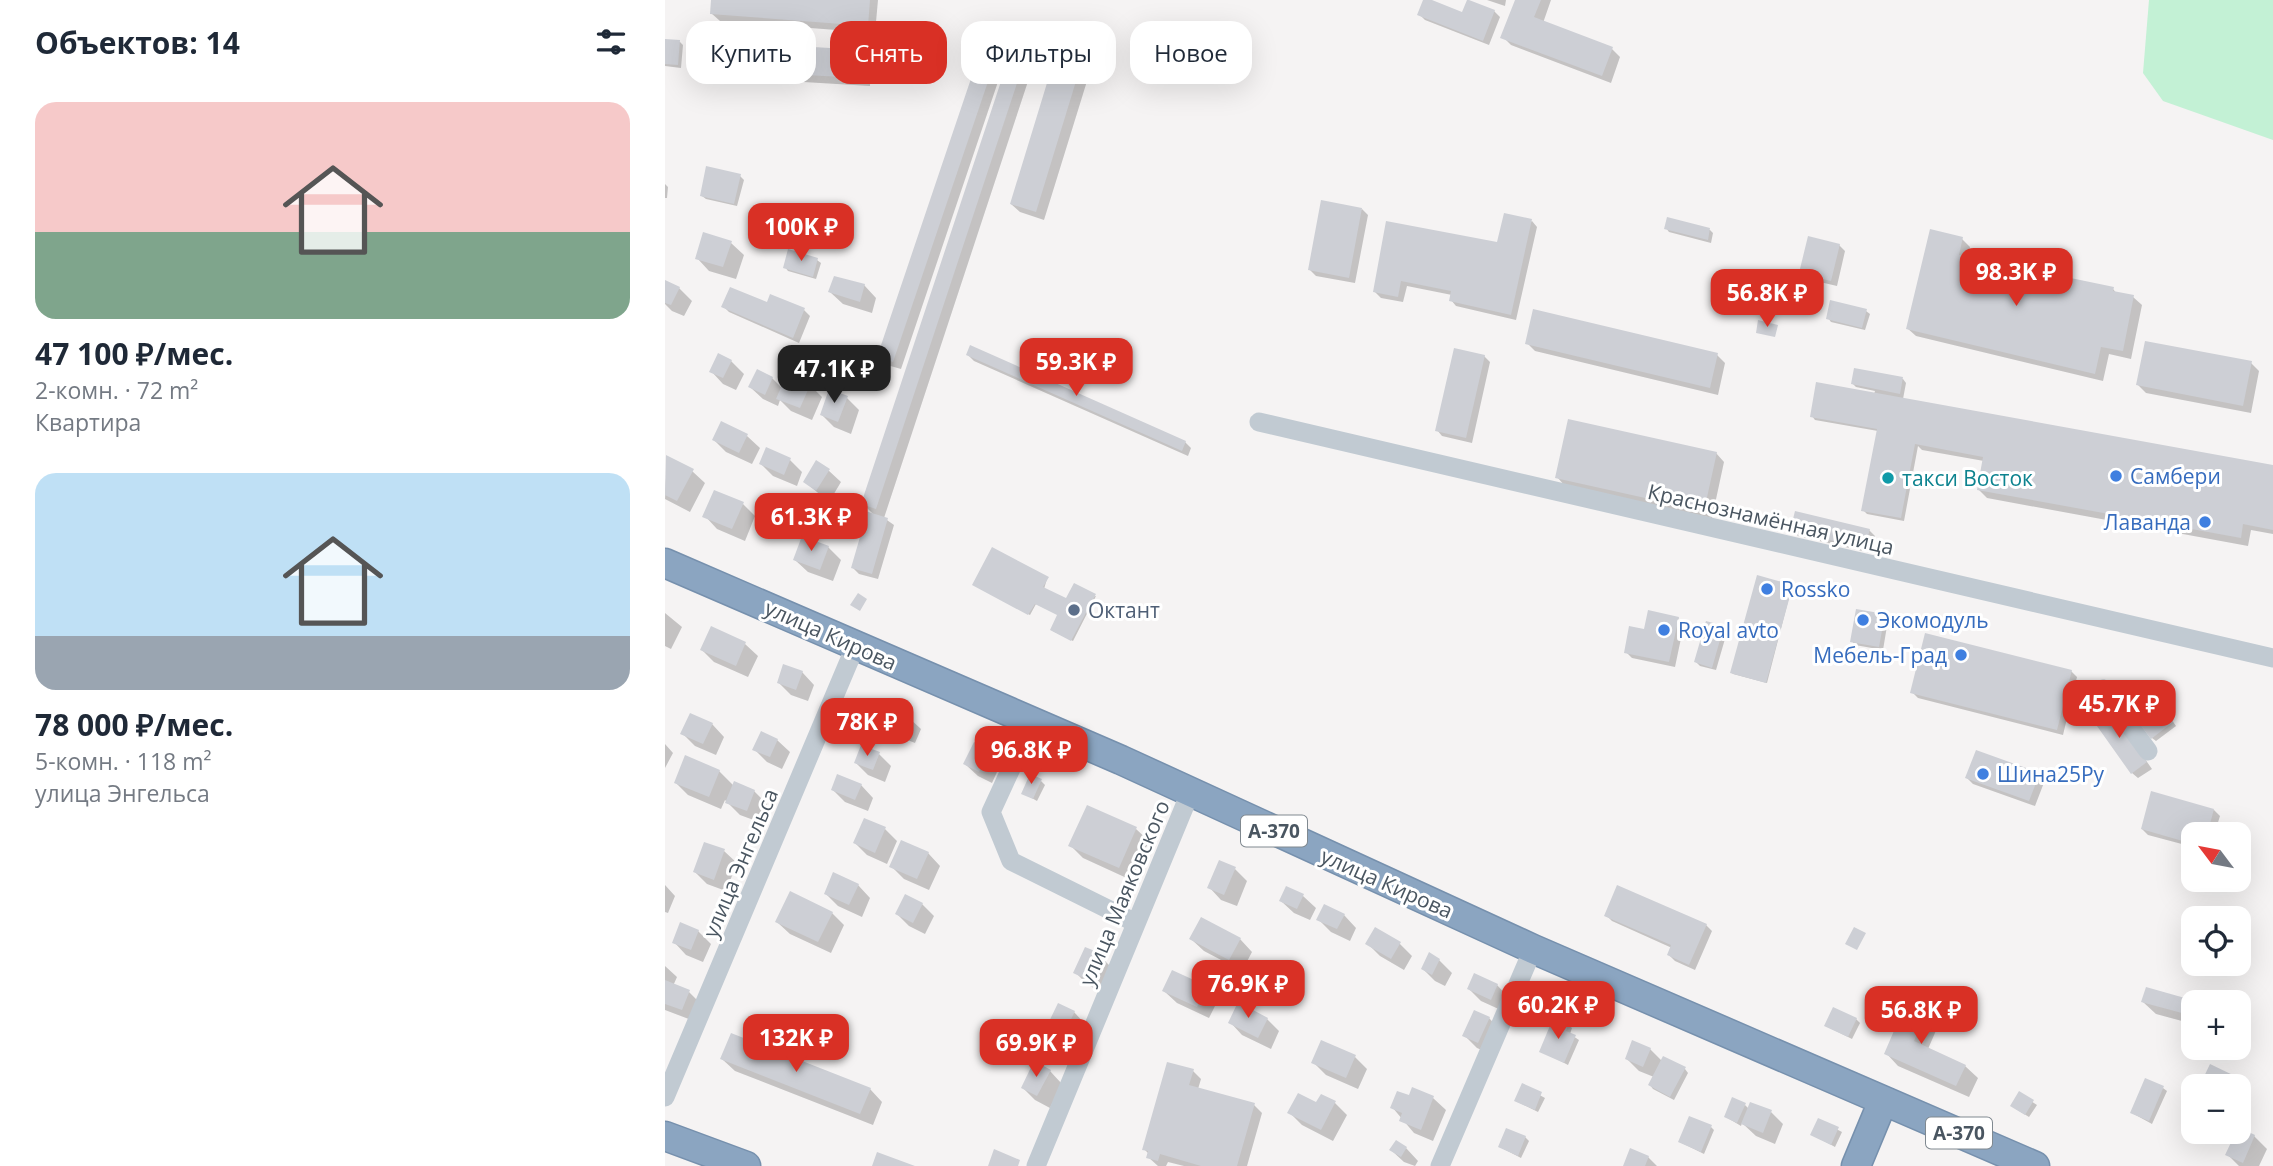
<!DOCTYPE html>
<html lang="ru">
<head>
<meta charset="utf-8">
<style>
	:root { --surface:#fff; --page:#f2f2f3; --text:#1f2937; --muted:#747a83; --accent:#d93025 }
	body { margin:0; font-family:"Open Sans",sans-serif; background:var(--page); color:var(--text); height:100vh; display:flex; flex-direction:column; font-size:26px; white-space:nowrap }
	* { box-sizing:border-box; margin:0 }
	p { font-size:23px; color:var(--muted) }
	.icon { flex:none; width:38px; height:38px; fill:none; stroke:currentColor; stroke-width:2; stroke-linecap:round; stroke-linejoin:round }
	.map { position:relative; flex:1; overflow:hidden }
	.sheet { display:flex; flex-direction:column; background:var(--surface); width:665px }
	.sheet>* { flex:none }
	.hud { position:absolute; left:21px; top:21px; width:665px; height:63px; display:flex; gap:14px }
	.needle { width:46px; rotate:302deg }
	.buttons { position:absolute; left:1516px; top:822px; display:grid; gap:14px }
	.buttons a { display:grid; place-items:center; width:70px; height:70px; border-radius:14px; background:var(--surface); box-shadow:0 7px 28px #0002; font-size:35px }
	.price { position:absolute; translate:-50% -60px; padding:0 16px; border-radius:14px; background:var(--accent); color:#fff; font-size:23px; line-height:46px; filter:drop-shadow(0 2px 4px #0008) }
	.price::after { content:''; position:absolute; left:50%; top:42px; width:21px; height:16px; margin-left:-10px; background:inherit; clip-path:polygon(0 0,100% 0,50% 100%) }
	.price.current { background:#222; color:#fff }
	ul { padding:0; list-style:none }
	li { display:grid; align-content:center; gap:14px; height:371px; padding:0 35px }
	li span { display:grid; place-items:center; height:217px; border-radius:21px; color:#555 }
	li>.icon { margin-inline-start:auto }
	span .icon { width:126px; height:126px; fill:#fffc; stroke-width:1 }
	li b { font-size:30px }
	h2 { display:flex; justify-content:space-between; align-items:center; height:84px; padding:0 35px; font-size:30px }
	.pill { padding:0 24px; border-radius:21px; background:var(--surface); box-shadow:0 7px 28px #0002; font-size:24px; line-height:63px }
	.pill.current { background:var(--accent); color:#fff }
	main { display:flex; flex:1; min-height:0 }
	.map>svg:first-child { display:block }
	.green { fill:#c3f1d5 }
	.shadow { fill:#0003 }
	.building { fill:#cdcfd5 }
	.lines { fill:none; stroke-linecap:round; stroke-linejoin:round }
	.highway-casing { stroke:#7690ad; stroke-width:31 }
	.minor { stroke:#c1cad2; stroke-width:19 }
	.highway { stroke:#8ba5c1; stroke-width:28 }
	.shop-dot { fill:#3f7fe0; stroke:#fff; stroke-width:2.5 }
	.culture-dot { fill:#0f9aa8; stroke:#fff; stroke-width:2.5 }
	.service-dot { fill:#5c6f8a; stroke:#fff; stroke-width:2.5 }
	.labels { text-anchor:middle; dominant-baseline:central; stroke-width:6; stroke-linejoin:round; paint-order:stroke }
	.shield { fill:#fff; stroke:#808990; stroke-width:2 }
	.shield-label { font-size:19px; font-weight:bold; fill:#4a5661 }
	.shop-label { font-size:21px; fill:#366cbe; stroke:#fff; text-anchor:start }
	.culture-label { font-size:21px; fill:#0d838f; stroke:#fff; text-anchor:start }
	.street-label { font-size:21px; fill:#4a5661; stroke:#fff }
	.service-label { font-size:21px; fill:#4e5e75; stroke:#fff; text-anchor:start }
</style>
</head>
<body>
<main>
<section class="sheet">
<h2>Объектов: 14<svg class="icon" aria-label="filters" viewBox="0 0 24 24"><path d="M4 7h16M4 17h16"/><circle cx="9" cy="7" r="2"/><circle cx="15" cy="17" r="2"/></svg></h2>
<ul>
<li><span style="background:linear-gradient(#f6c9c9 60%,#7fa58c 0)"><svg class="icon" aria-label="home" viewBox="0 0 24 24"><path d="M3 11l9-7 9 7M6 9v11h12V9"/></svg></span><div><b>47 100 ₽/мес.</b><p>2-комн. · 72 m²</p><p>Квартира</p></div></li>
<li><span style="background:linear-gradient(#bfe0f5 75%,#9aa5b1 0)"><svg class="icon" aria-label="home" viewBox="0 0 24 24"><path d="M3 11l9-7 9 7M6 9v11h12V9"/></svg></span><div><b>78 000 ₽/мес.</b><p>5-комн. · 118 m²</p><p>улица Энгельса</p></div></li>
</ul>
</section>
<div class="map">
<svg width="1608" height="1166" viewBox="0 0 1608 1166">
	<rect width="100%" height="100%" fill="#f5f3f3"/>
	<!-- green -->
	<path class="green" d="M1484,0H1608V140L1498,101L1478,73Z"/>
	<!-- shadow -->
	<path class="shadow" d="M47,0H213L210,33L55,21L46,13Z
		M760,0L798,14L829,11L835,17L824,45L760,20L754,14Z
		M822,0H841L840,6Z
		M852,0H886L878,23L947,49L955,57L946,83L846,45L838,37Z
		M0,40L15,42L18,45L16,68L0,66Z
		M365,43L373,51L219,518L229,525L213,579L194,574L188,568L197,539L192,535L210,516L198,504Z
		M394,49L419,57L427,65L379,220L355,212L346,204Z
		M198,52L206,60L205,86L72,78L64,70Z
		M332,53L340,61L236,369L222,365L214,357Z
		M75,176L79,180L72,206L41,199L37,196Z
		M0,184L3,187L2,198H0Z
		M697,209L703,215L690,283L651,276L645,270Z
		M867,221L872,227L851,320L791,306L786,300L787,295L742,286L738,302L716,298L710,292L723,223L833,244Z
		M1001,228L1045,230L1048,233L1046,243L1004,232Z
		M39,235L66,243L79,255L71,279L44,271L32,258Z
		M1297,239L1305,247L1303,258L1448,289L1452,294L1468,297L1477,305L1466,359L1444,354L1438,381L1251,336L1242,328Z
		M1174,245L1180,251L1172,286L1142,279L1136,273Z
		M152,260L156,263L151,279L123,271L120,267Z
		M199,285L211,298L207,313L178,304L165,292Z
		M0,286L14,288L27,301L19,316L7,311L0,304Z
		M102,304L139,310L145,316L134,343L64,312L58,306Z
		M1201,311L1205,314L1200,330L1166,322L1163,318Z
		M862,343L1052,355L1060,363L1053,395L870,351Z
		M303,355L520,442L526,448L523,456L309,361Z
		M819,356L825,362L807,443L777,436L772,430Z
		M66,361L79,374L71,390L58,384L46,371Z
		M1586,363L1594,371L1586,413L1481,393L1473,385Z
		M107,378L117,388L144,384L157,397L147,420L126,411L115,400L113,406L98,399L85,387Z
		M1238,379L1241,383L1238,399L1608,466V534L1586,530L1583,546L1322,498L1314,490L1319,461L1257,450L1253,446L1239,521L1202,514L1198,510L1213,431L1150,420L1147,416L1209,394L1210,391L1191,387L1188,384Z
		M182,398L194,410L186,434L169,427L157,415Z
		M82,436L95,448L87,464L61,452L49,440Z
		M1051,453L1059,462L1047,518L900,486L892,477Z
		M2,457L27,471L40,483L25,512L0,499Z
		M125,460L137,472L132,486L108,476L96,464Z
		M163,470L176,482L164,502L140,482Z
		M78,504L90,516L80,541L52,529L40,516Z
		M1127,530H1204L1210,536L1206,553L1133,536Z
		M163,547L176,560L168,581L143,572L130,560Z
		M382,579L379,589L402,601L431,596L408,641L388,631L394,615L371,604L365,615L311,586Z
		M1127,586L1102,683L1068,674L1067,673Z
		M0,613L17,627L6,649L0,646Z
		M1219,616L1223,620L1218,650L1190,645L1187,641Z
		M1013,618L1019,624L1010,667L967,658L961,652L980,631Z
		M1042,623L1059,628L1062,632L1051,670L1035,666L1031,662Z
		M47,628L80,644L93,656L83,677L49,662L37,650Z
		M1406,671L1412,677L1398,735L1253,698L1247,692Z
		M137,672L149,685L143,701L126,695L114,683Z
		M1502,713L1511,726L1491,741L1487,738L1484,721Z
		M1449,715L1487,769L1473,778L1467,773Z
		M243,717L256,729L250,743L230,735L218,722Z
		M47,724L59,737L51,755L30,746L17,733Z
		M112,740L125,752L117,769L102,762L89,749Z
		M0,744L8,753L0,768Z
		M324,751L336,763L327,783L313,776L300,764Z
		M214,754L226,766L220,782L203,775L191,763Z
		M54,771L69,786L89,791L102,804L94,822L75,815L60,800L56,809L23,795L11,783Z
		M1374,775L1380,780L1370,806L1308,784L1302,778Z
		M376,781L380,785L372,801L358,793Z
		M196,785L208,798L203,811L180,802L168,790Z
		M1549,810L1555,816L1549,835H1528V847L1483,835L1477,829Z
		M220,829L232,841L222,864L202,855L190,843Z
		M471,829L484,841L466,880L418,858L405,845Z
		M40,844L59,851L72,863L61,891L42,884L30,872Z
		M263,853L275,866L264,890L239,879L226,866Z
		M570,869L582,881L572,906L556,900L544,887Z
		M0,885L10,896L3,913L0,912Z
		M193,885L205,898L197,917L173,906L161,894Z
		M953,887L1041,925L1047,931L1030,970L1010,961L1004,955L1007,948L947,921L941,915Z
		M622,889L638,896L651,908L645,920L629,913L616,901Z
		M257,904L269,916L260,934L244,926L232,914Z
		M167,913L179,925L166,953L125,934L112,922Z
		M679,915L691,928L685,941L666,932L653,919Z
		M33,931L46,944L38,962L21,955L9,942Z
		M526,939H575L587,952L577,971L539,951Z
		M702,943H734L747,956L739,970L715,956Z
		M434,955L446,967L435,991L423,985L411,973Z
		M774,960L787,973L780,986L770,981L758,969Z
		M0,966L12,977L8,986L24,992L36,1004L29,1021L0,1010Z
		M832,985L844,998L838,1011L816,1001L804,989Z
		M541,987L553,1000L544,1018L512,1003L499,991Z
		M1482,990L1530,1003H1528V1024L1491,1014L1478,1002Z
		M1264,1007L1276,1019L1263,1049L1300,1066L1313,1078L1304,1097L1233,1066L1221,1053Z
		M409,1012L421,1025L410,1049L395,1042L382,1030Z
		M824,1018L836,1031L826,1054L812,1048L799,1035Z
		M602,1019L614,1031L606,1049L577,1035L565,1022Z
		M1191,1019L1195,1023L1187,1039L1161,1026Z
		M903,1025L907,1028L905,1034L914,1040L903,1065L876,1051Z
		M985,1049L997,1061L1020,1069L1023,1073L1009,1100L988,1089L985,1085L989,1077L974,1071L962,1059Z
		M690,1057L702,1069L693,1089L661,1075L648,1062Z
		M57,1059L205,1089L217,1102L208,1125L70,1071Z
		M385,1071L397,1084L385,1108L370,1100L358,1088Z
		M528,1071L536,1079L533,1089L589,1105L597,1113L582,1166H519L503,1162L501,1166H493L483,1157L484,1154L479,1149Z
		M1571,1078L1583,1091L1573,1110V1087H1536Z
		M858,1086L880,1098L873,1112L851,1101Z
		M1498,1088L1502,1091L1487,1124L1467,1113Z
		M748,1090L768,1098L781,1110L768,1141L749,1133L727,1107L745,1098Z
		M1355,1094L1372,1105L1364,1117L1351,1109Z
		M657,1096L670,1103L682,1115L668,1141L637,1125L625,1113L652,1104Z
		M1080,1105L1084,1109L1106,1112L1118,1124L1110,1144L1091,1136L1077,1123L1076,1126L1061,1117Z
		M1154,1120L1177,1132L1170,1147L1148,1135Z
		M1046,1127L1049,1130L1039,1154L1015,1142Z
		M1589,1136L1602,1149L1594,1166H1574L1563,1155Z
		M860,1137L864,1141L856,1158L835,1147Z
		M741,1148L753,1161L750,1166L739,1162L726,1150Z
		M983,1157L992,1166H961Z"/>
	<!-- building -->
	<path class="building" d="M46,0H205L203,26L45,14Z
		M758,0H767L797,12L802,0H804L830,10L818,41L752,15Z
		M850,0H876L869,17L948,47L937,76L835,38Z
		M351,36L366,41L211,509L196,504Z
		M0,39L15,40L13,65L0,64Z
		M64,42L199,50L197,78L62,71Z
		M317,46L333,52L228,362L212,357Z
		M393,47L419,55L371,212L345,204Z
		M41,166L76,174L69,204L35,196Z
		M656,200L697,208L684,278L643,270Z
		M839,213L867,219L846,315L784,301L786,291L736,281L733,297L708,292L721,221L832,242Z
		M1002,217L1045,228L1043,240L999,229Z
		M1265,229L1298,237L1294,255L1449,287L1448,291L1469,295L1458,351L1436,347L1430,374L1241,329Z
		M38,232L67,241L58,267L30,259Z
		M1143,236L1175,244L1166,281L1134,273Z
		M123,249L153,258L148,277L118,268Z
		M169,276L200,284L195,302L163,292Z
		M0,280L15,287L6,305L0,303Z
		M65,287L102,302L105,294L140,308L128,338L56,307Z
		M1165,300L1202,309L1197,328L1161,319Z
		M868,309L1053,353L1045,388L860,344Z
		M1093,320L1113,325L1110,337L1091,333Z
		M1480,341L1587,361L1578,406L1471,385Z
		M305,345L521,441L517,451L301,355Z
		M789,348L820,355L801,438L770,431Z
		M53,353L67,360L58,378L44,372Z
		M1189,368L1238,377L1235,394L1186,384Z
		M92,369L108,377L100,395L83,387Z
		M122,373L146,383L135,408L111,399Z
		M1151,382L1608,465V530L1578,524L1576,538L1312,490L1318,457L1250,444L1236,518L1196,511L1212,429L1145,417Z
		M164,389L183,396L173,422L155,415Z
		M903,419L1052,452L1039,511L890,478Z
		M56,421L83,434L74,453L47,440Z
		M101,447L126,458L119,475L94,464Z
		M1,455L29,469L12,501L0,495Z
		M151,460L165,469L151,491L138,482Z
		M49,490L79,502L67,529L37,517Z
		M197,510L223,518L207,574L186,568L195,537L190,536Z
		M1130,511L1205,529L1200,548L1125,531Z
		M137,536L164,546L155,570L128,560Z
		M327,547L384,577L378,587L401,598L409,583L431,594L406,641L385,630L392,615L370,604L363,615L307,585Z
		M1092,575L1128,585L1101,683L1065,673Z
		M193,593L202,599L195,611L185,605Z
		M1191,609L1220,614L1214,647L1185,642Z
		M983,610L1014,617L1004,662L959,653L964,626L979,629Z
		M1041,621L1059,626L1047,668L1029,662Z
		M46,626L81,642L71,666L35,650Z
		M1260,633L1407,670L1392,730L1245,693Z
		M118,664L138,671L131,690L112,683Z
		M1459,686L1484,719L1499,708L1508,722L1486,739L1451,692Z
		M223,707L244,715L237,732L216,723Z
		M1443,707L1482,762L1466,774L1427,719Z
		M25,713L48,723L38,744L15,734Z
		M96,731L113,739L105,757L87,750Z
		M309,742L325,750L314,772L298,764Z
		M196,745L215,752L208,770L189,763Z
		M1311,750L1375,773L1364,801L1300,778Z
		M20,755L55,770L44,797L9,783Z
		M172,774L197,784L190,800L166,790Z
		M365,774L377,779L368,799L356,794Z
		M69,781L90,790L82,811L60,803Z
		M1486,791L1549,809L1542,835H1528V844L1476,829Z
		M422,805L472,827L454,868L403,846Z
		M199,818L221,827L210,853L188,843Z
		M236,840L264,852L252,879L224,867Z
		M39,842L60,849L49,880L28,872Z
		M554,860L571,867L559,895L542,888Z
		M168,872L194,884L184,905L159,894Z
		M952,885L1042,924L1024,965L1002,955L1006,945L939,916Z
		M621,886L639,894L632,909L614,901Z
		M125,891L168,912L153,942L110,922Z
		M240,894L258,903L248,923L230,914Z
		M659,904L680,914L672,929L651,920Z
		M536,917L576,938L564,960L524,939Z
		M15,922L34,930L26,950L7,943Z
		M710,927L736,942L726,959L700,944Z
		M1189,927L1201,933L1192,950L1180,944Z
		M420,947L435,953L423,980L408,973Z
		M764,952L775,959L767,975L756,969Z
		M507,970L542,986L532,1007L497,991Z
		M809,973L833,984L826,1000L802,989Z
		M0,980L25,990L17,1010L0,1004Z
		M1481,987L1534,1002L1528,1003V1016L1476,1002Z
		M1244,996L1265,1005L1249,1041L1301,1065L1291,1086L1219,1054Z
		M573,1002L603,1018L593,1038L563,1023Z
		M393,1003L410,1011L397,1038L380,1030Z
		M1168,1007L1192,1018L1183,1037L1159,1026Z
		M809,1010L825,1017L813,1043L797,1036Z
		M889,1016L904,1023L901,1031L911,1035L899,1063L874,1052Z
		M1573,1023L1583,1029L1576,1041L1573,1039Z
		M66,1033L206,1088L195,1114L55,1059Z
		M656,1040L691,1055L681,1078L646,1063Z
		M967,1040L986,1048L978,1067L960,1059Z
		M998,1056L1021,1067L1005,1097L983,1085Z
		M369,1061L386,1070L372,1096L356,1088Z
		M502,1062L529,1069L524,1085L590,1103L572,1166H536L495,1154L493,1161L481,1158L483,1151L477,1150Z
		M1545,1064L1572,1077L1567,1087H1534Z
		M1480,1078L1499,1086L1484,1121L1465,1113Z
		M857,1083L877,1092L870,1110L849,1101Z
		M747,1087L769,1096L756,1130L734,1121L737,1113L725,1108L732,1091L744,1095Z
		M1354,1091L1369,1100L1360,1115L1345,1106Z
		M633,1093L651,1102L656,1094L671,1101L656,1130L622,1113Z
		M1067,1097L1081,1103L1072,1123L1059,1117Z
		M1085,1102L1107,1110L1098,1133L1076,1124Z
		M1024,1116L1047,1125L1036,1152L1013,1142Z
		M1153,1118L1174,1127L1166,1145L1145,1135Z
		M1573,1127L1590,1135L1578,1163L1560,1155L1571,1132H1573Z
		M841,1128L861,1136L853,1156L833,1147Z
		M731,1140L742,1147L736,1157L724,1150Z
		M965,1148L984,1156L980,1166H958Z
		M329,1149L355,1160L353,1166H323Z
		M212,1152L250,1166H207Z"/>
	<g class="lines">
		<!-- highway casing -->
		<g class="highway-casing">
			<path id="highway" d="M0,563L456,760L868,949L1370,1166
				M0,1136L81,1166
				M1191,1166L1218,1101"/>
		</g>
		<!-- minor -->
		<path class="minor" d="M594,422L1608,658
			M1438,689L1483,751
			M367,723L326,812L346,861L471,923
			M0,1097L190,647
			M371,1166L525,793
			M775,1166L868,949"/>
		<!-- highway -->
		<use href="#highway" class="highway"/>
	</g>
	<!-- markers -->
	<g class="shop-dot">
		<circle cx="1451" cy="476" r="7"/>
		<circle cx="1540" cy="522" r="7"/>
		<circle cx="1102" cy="589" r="7"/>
		<circle cx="1198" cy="620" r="7"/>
		<circle cx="999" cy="630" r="7"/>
		<circle cx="1296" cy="655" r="7"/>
		<circle cx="1318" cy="774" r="7"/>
	</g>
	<circle class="culture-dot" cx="1223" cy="478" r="7"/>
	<circle class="service-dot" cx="409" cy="610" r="7"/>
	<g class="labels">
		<!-- shield labels -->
		<g class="shield">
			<rect x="576" y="815.5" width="66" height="31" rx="5"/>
			<rect x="1261" y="1117.5" width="66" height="31" rx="5"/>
		</g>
		<g class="shield-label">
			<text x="609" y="831">А-370</text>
			<text x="1294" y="1133">А-370</text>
		</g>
		<!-- shop labels -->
		<g class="shop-label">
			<text x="1465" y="476">Самбери</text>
			<text x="1526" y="522" text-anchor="end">Лаванда</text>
			<text x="1116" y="589">Rossko</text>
			<text x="1212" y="620">Экомодуль</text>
			<text x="1013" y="630">Royal avto</text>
			<text x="1282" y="655" text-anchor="end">Мебель-Град</text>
			<text x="1332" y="774">Шина25Ру</text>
		</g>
		<!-- culture labels -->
		<g class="culture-label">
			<text x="1237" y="478">такси Восток</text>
		</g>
		<!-- street labels -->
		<g class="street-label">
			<text transform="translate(1106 519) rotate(13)">Краснознамённая улица</text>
			<text transform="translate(166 635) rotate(24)">улица Кирова</text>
			<text transform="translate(75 863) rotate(-67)">улица Энгельса</text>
			<text transform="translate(722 883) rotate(24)">улица Кирова</text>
			<text transform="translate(459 893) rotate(-67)">улица Маяковского</text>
		</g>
		<!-- service labels -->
		<g class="service-label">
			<text x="423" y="610">Октант</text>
		</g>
	</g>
</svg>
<div class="buttons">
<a><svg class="needle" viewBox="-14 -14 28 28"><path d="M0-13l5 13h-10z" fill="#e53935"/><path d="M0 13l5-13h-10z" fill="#747a83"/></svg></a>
<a><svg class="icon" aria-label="locate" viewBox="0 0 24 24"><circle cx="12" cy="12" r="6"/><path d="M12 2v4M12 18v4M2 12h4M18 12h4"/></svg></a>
<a>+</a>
<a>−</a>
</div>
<b class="price" style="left:136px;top:263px">100K ₽</b>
<b class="price" style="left:1351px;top:308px">98.3K ₽</b>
<b class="price" style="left:1102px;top:329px">56.8K ₽</b>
<b class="price" style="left:411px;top:398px">59.3K ₽</b>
<b class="price current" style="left:169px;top:405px">47.1K ₽</b>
<b class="price" style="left:146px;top:553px">61.3K ₽</b>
<b class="price" style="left:1454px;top:740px">45.7K ₽</b>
<b class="price" style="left:202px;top:758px">78K ₽</b>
<b class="price" style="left:366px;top:786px">96.8K ₽</b>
<b class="price" style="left:583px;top:1020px">76.9K ₽</b>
<b class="price" style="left:893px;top:1041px">60.2K ₽</b>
<b class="price" style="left:1256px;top:1046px">56.8K ₽</b>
<b class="price" style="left:131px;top:1074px">132K ₽</b>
<b class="price" style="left:371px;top:1079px">69.9K ₽</b>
<div class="hud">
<a class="pill">Купить</a>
<a class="pill current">Снять</a>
<a class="pill">Фильтры</a>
<a class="pill">Новое</a>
</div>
</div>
</main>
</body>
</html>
